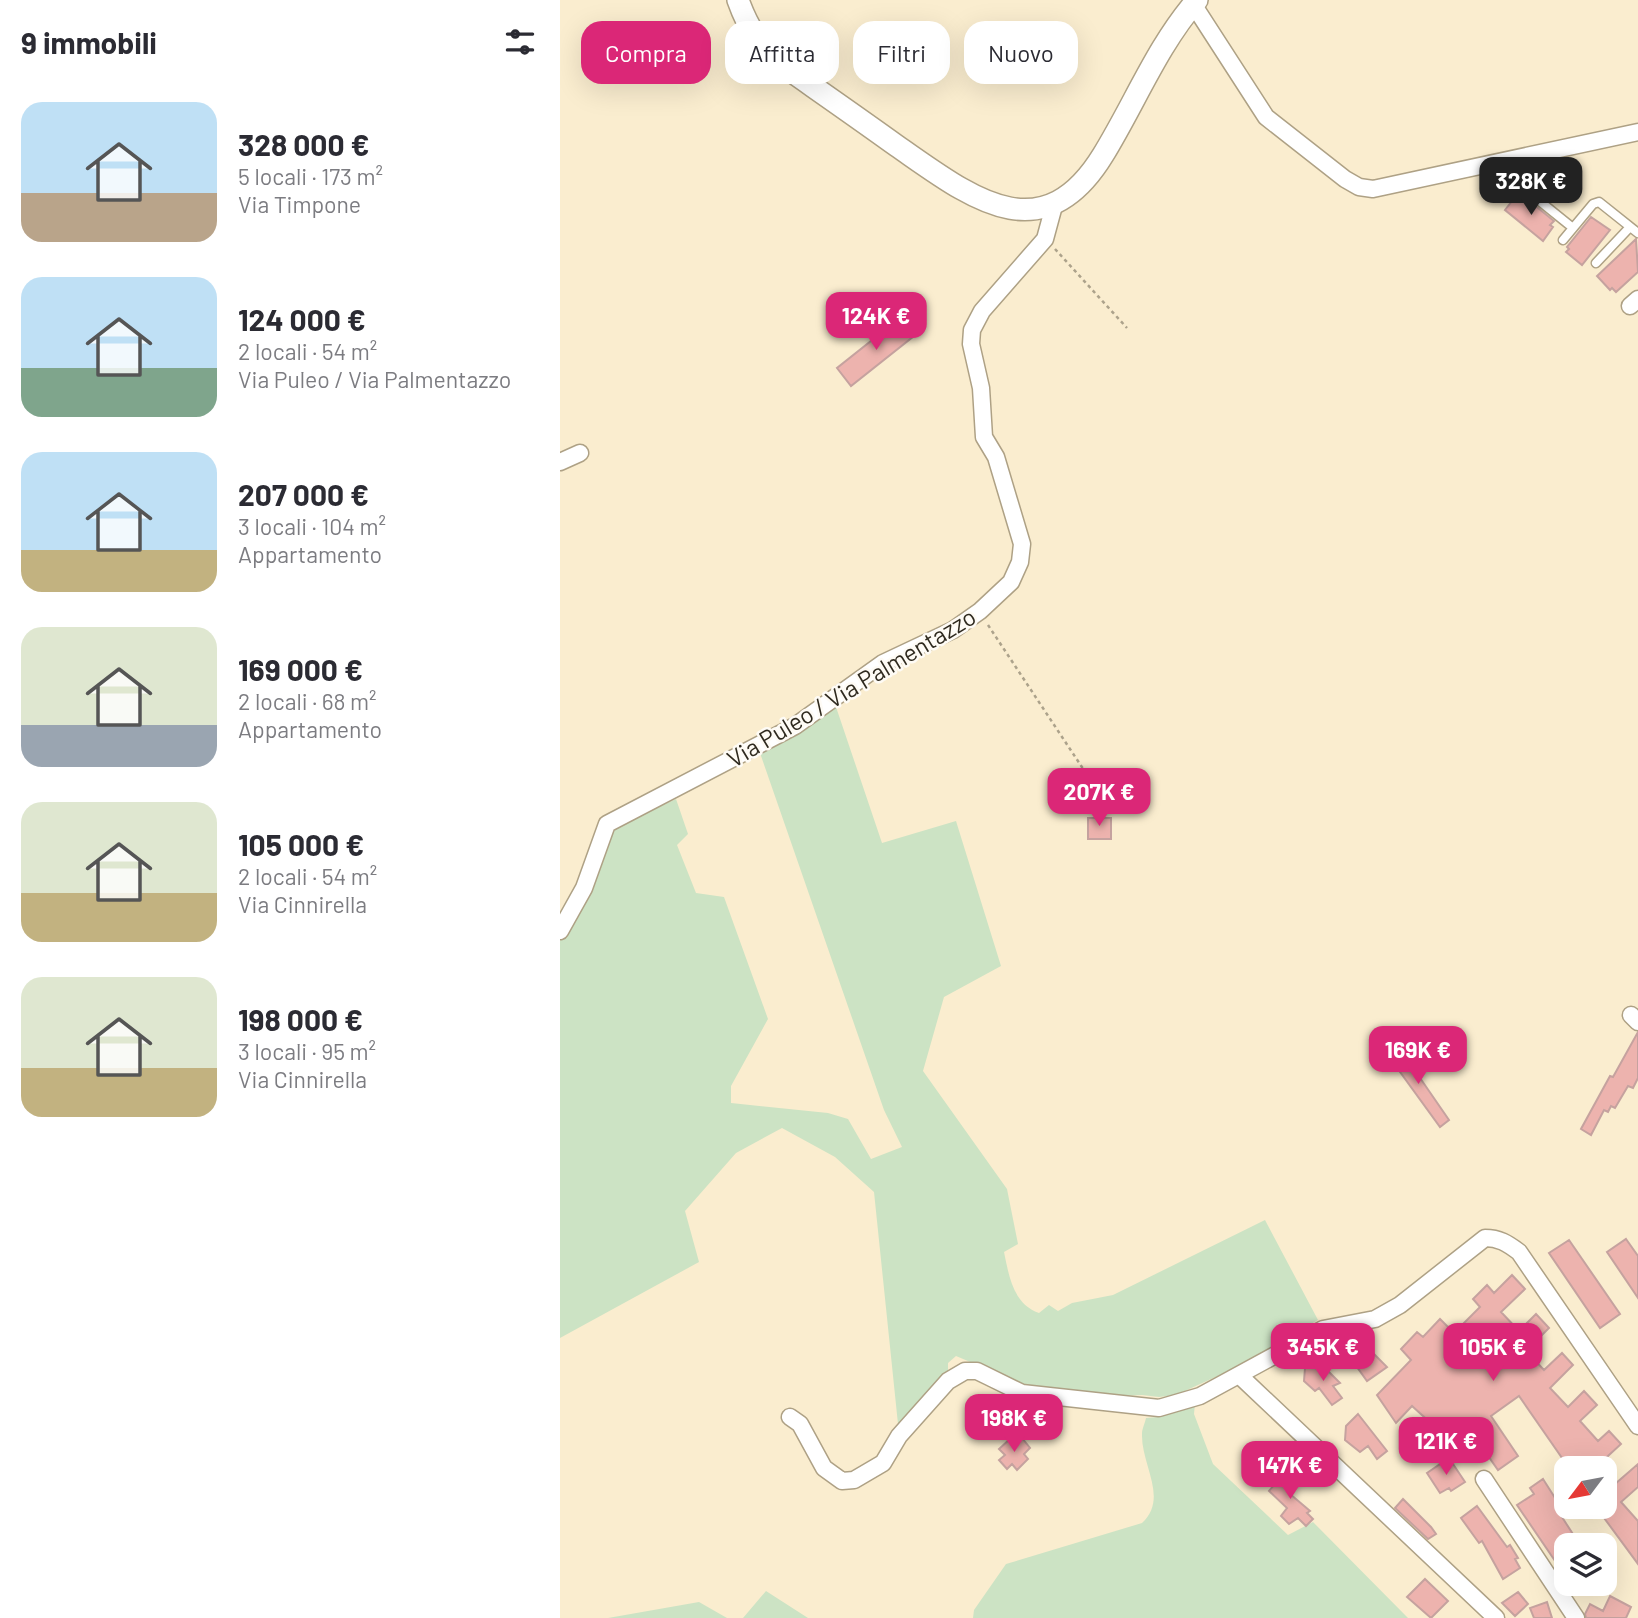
<!DOCTYPE html>
<html lang="it">
<head>
<meta charset="utf-8">
<style>
	:root { --surface:#fff; --page:#f2f2f3; --text:#2b2b33; --muted:#7c7c81; --accent:#db2777 }
	body { margin:0; font-family:Barlow,sans-serif; background:var(--page); color:var(--text); height:100vh; display:flex; flex-direction:column; font-size:26px; white-space:nowrap }
	* { box-sizing:border-box; margin:0 }
	p { font-size:23px; color:var(--muted) }
	.icon { flex:none; width:38px; height:38px; fill:none; stroke:currentColor; stroke-width:2; stroke-linecap:round; stroke-linejoin:round }
	.map { position:relative; flex:1; overflow:hidden }
	.side { display:flex; flex-direction:column; background:var(--surface); width:560px }
	.side>* { flex:none }
	.banner { position:absolute; left:21px; top:21px; width:665px; height:63px; display:flex; gap:14px }
	.needle { width:46px; rotate:238deg }
	.controls { position:absolute; left:994px; top:1456px; display:grid; gap:14px }
	.controls a { display:grid; place-items:center; width:63px; height:63px; border-radius:14px; background:var(--surface); box-shadow:0 7px 28px #0002; font-size:35px }
	.price { position:absolute; translate:-50% -60px; padding:0 16px; border-radius:14px; background:var(--accent); color:#fff; font-size:23px; line-height:46px; filter:drop-shadow(0 2px 4px #0008) }
	.price::after { content:''; position:absolute; left:50%; top:42px; width:21px; height:16px; margin-left:-10px; background:inherit; clip-path:polygon(0 0,100% 0,50% 100%) }
	.price.on { background:#222; color:#fff }
	ul { padding:0; list-style:none }
	li { display:flex; align-items:center; gap:21px; height:175px; padding:0 21px }
	li span { display:grid; place-items:center; flex:none; width:196px; height:140px; border-radius:21px; color:#555 }
	li>.icon { margin-inline-start:auto }
	span .icon { width:84px; height:84px; fill:#fffc; stroke-width:1 }
	li b { font-size:30px }
	h2 { display:flex; justify-content:space-between; align-items:center; height:84px; padding:0 21px; font-size:30px }
	.chip { padding:0 24px; border-radius:21px; background:var(--surface); box-shadow:0 7px 28px #0002; font-size:24px; line-height:63px }
	.chip.on { background:var(--accent); color:#fff }
	main { display:flex; flex:1; min-height:0 }
	.map>svg:first-child { display:block }
	.green { fill:#cce3c4 }
	.building { fill:#edb3ae; stroke:#c5a29f; stroke-width:2 }
	.lines { fill:none; stroke-linecap:round; stroke-linejoin:round }
	.service-casing { stroke:#aea185; stroke-width:11 }
	.minor-casing { stroke:#aea185; stroke-width:19 }
	.tertiary-casing { stroke:#aea185; stroke-width:24 }
	.path { stroke:#aca28b; stroke-width:2.5; stroke-dasharray:3.5 3.5; stroke-linecap:butt }
	.service { stroke:#fff; stroke-width:8 }
	.minor { stroke:#fff; stroke-width:16 }
	.tertiary { stroke:#fff; stroke-width:21 }
	.labels { text-anchor:middle; dominant-baseline:central; stroke-width:5; stroke-linejoin:round; paint-order:stroke }
	.street-label { font-size:24px; fill:#2f2a1f; stroke:#fefbf5 }
</style>
</head>
<body>
<main>
<section class="side">
<h2>9 immobili<svg class="icon" aria-label="filters" viewBox="0 0 24 24"><path d="M4 7h16M4 17h16"/><circle cx="9" cy="7" r="2"/><circle cx="15" cy="17" r="2"/></svg></h2>
<ul>
<li><span style="background:linear-gradient(#bfe0f5 65%,#b9a48a 0)"><svg class="icon" aria-label="home" viewBox="0 0 24 24"><path d="M3 11l9-7 9 7M6 9v11h12V9"/></svg></span><div><b>328 000 €</b><p>5 locali · 173 m²</p><p>Via Timpone</p></div></li>
<li><span style="background:linear-gradient(#bfe0f5 65%,#7fa58c 0)"><svg class="icon" aria-label="home" viewBox="0 0 24 24"><path d="M3 11l9-7 9 7M6 9v11h12V9"/></svg></span><div><b>124 000 €</b><p>2 locali · 54 m²</p><p>Via Puleo / Via Palmentazzo</p></div></li>
<li><span style="background:linear-gradient(#bfe0f5 70%,#c2b280 0)"><svg class="icon" aria-label="home" viewBox="0 0 24 24"><path d="M3 11l9-7 9 7M6 9v11h12V9"/></svg></span><div><b>207 000 €</b><p>3 locali · 104 m²</p><p>Appartamento</p></div></li>
<li><span style="background:linear-gradient(#dfe7d0 70%,#9aa5b1 0)"><svg class="icon" aria-label="home" viewBox="0 0 24 24"><path d="M3 11l9-7 9 7M6 9v11h12V9"/></svg></span><div><b>169 000 €</b><p>2 locali · 68 m²</p><p>Appartamento</p></div></li>
<li><span style="background:linear-gradient(#dfe7d0 65%,#c2b280 0)"><svg class="icon" aria-label="home" viewBox="0 0 24 24"><path d="M3 11l9-7 9 7M6 9v11h12V9"/></svg></span><div><b>105 000 €</b><p>2 locali · 54 m²</p><p>Via Cinnirella</p></div></li>
<li><span style="background:linear-gradient(#dfe7d0 65%,#c2b280 0)"><svg class="icon" aria-label="home" viewBox="0 0 24 24"><path d="M3 11l9-7 9 7M6 9v11h12V9"/></svg></span><div><b>198 000 €</b><p>3 locali · 95 m²</p><p>Via Cinnirella</p></div></li>
</ul>
</section>
<div class="map">
<svg width="1078" height="1618" viewBox="0 0 1078 1618">
	<rect width="100%" height="100%" fill="#faedcf"/>
	<!-- green -->
	<path class="green" d="M275,704L322,843L396,821L441,966L384,997L363,1071L447,1189L458,1244L444,1252C449,1276 453,1304 479,1313L489,1305L498,1311L512,1303L553,1295L705,1220L758,1320L673,1369L616,1395L599,1397L582,1395L563,1396L465,1385L396,1356L388,1363V1372L338,1424L314,1192L275,1157L222,1128L176,1153L125,1211L139,1262L0,1338V941L28,891L52,830L59,826L116,799L128,834L117,845L136,893L164,897L208,1019L171,1086V1103L268,1113L288,1119L311,1159L342,1147L324,1110L200,753L237,732Z
		M635,1403L634,1414L653,1464L728,1535L753,1522L848,1618H413L414,1610L446,1564L582,1523C609,1498 581,1465 582,1434C582,1429 585,1423 586,1418L598,1417Z
		M206,1591L248,1618H183Z
		M139,1602L167,1618H48Z"/>
	<!-- building -->
	<path class="building" d="M962,195L994,221L990,225L993,227L983,241L945,210L956,196L959,199Z
		M1031,217L1050,230L1022,265L1006,252L1009,249L1007,247Z
		M1076,239L1078,272L1056,292L1052,288L1050,290L1037,276Z
		M340,318L354,336L291,386L277,368Z
		M528,818H551V839H528Z
		M1078,1032V1078L1073,1088L1068,1086L1055,1108L1051,1106L1048,1112L1044,1110L1031,1135L1021,1129L1050,1076L1053,1077Z
		M838,1046L889,1120L880,1127L827,1054Z
		M1066,1239L1078,1256V1298L1047,1252Z
		M1009,1240L1060,1314L1040,1328L989,1253Z
		M952,1275L965,1289L941,1312L959,1331L976,1314L989,1328L966,1351L984,1370L1002,1353L1013,1365L990,1388L1008,1407L1024,1391L1037,1405L1020,1421L1038,1441L1049,1431L1061,1444L1035,1468H1009L959,1396L931,1416L958,1456L938,1470L910,1430L907,1433L895,1423L884,1435L852,1406L836,1423L817,1395L851,1360L841,1349L857,1332L863,1337L880,1319L894,1333L920,1307L913,1299L927,1285L934,1293Z
		M809,1349L827,1367L807,1381L792,1360Z
		M745,1368H765L780,1383L773,1386L782,1398L772,1405L759,1388L755,1391L744,1381Z
		M798,1414L827,1451L817,1459L808,1446L800,1452L785,1440L786,1426Z
		M462,1438L470,1448L464,1454L468,1459L457,1470L452,1464L447,1469L439,1460L445,1455L439,1449L450,1439L455,1444Z
		M889,1458L905,1482L891,1491L889,1488L880,1493L867,1473Z
		M1078,1464V1487L1061,1502L1078,1521V1564L1036,1507H1045V1473L1055,1484Z
		M725,1472L738,1486L730,1494L750,1511L747,1513L753,1519L746,1526L738,1518L729,1524L721,1516L727,1508L709,1491Z
		M983,1479L1004,1512L1000,1514L1020,1545H1006V1577L957,1505L974,1494L970,1488Z
		M843,1499L871,1527L876,1534L868,1539L835,1508Z
		M917,1506L947,1547L950,1545L958,1558L955,1559L960,1568L943,1579L922,1541L919,1543L901,1518Z
		M865,1579L888,1601L871,1618L847,1597Z
		M958,1592L968,1604L955,1616L942,1603Z
		M1050,1596L1071,1607L1066,1618H1026L1025,1614L1030,1604L1043,1611Z
		M987,1602L992,1618H974L970,1608Z"/>
	<g class="lines">
		<!-- service casing -->
		<g class="service-casing">
			<path id="service" d="M966,190L1013,228
				M1003,240L1033,204L1039,202L1078,233
				M1036,263L1070,227"/>
		</g>
		<!-- minor casing -->
		<g class="minor-casing">
			<path id="minor" d="M633,4L706,117L785,179L799,187L813,189L1078,132
				M1070,306L1078,299
				M0,462L20,453
				M0,931L24,888L47,824L235,726L323,663L393,630L420,611L451,582L460,562L462,544L436,457L424,437L421,388L411,344L412,330L422,311L485,239L495,202
				M1071,1015L1078,1022
				M680,1376L936,1618
				M230,1417L240,1424L264,1468L282,1481L294,1480L323,1463L339,1436L388,1381L405,1371H417L462,1393L599,1408L640,1396L763,1329L815,1319L840,1305L925,1238C939,1238 947,1243 959,1252L1078,1426
				M924,1479L1016,1618"/>
		</g>
		<!-- tertiary casing -->
		<g class="tertiary-casing">
			<path id="tertiary" d="M178,0C189,31 202,49 228,69C265,95 301,120 337,146C408,195 481,256 543,155C575,103 597,46 637,0"/>
		</g>
		<!-- path -->
		<path class="path" d="M495,249L567,328
			M428,625L551,811"/>
		<!-- service -->
		<use href="#service" class="service"/>
		<!-- minor -->
		<use href="#minor" class="minor"/>
		<!-- tertiary -->
		<use href="#tertiary" class="tertiary"/>
	</g>
	<g class="labels">
		<!-- street labels -->
		<g class="street-label">
			<text transform="translate(291 687) rotate(-31)">Via Puleo / Via Palmentazzo</text>
		</g>
	</g>
</svg>
<div class="controls">
<a><svg class="needle" viewBox="-14 -14 28 28"><path d="M0-13l5 13h-10z" fill="#e53935"/><path d="M0 13l5-13h-10z" fill="#7c7c81"/></svg></a>
<a><svg class="icon" aria-label="layers" viewBox="0 0 24 24"><path d="M12 4l9 5-9 5-9-5zM3 14l9 5 9-5"/></svg></a>
</div>
<b class="price on" style="left:971px;top:217px">328K €</b>
<b class="price" style="left:316px;top:352px">124K €</b>
<b class="price" style="left:539px;top:828px">207K €</b>
<b class="price" style="left:858px;top:1086px">169K €</b>
<b class="price" style="left:763px;top:1383px">345K €</b>
<b class="price" style="left:933px;top:1383px">105K €</b>
<b class="price" style="left:454px;top:1454px">198K €</b>
<b class="price" style="left:886px;top:1477px">121K €</b>
<b class="price" style="left:730px;top:1501px">147K €</b>
<div class="banner">
<a class="chip on">Compra</a>
<a class="chip">Affitta</a>
<a class="chip">Filtri</a>
<a class="chip">Nuovo</a>
</div>
</div>
</main>
</body>
</html>
